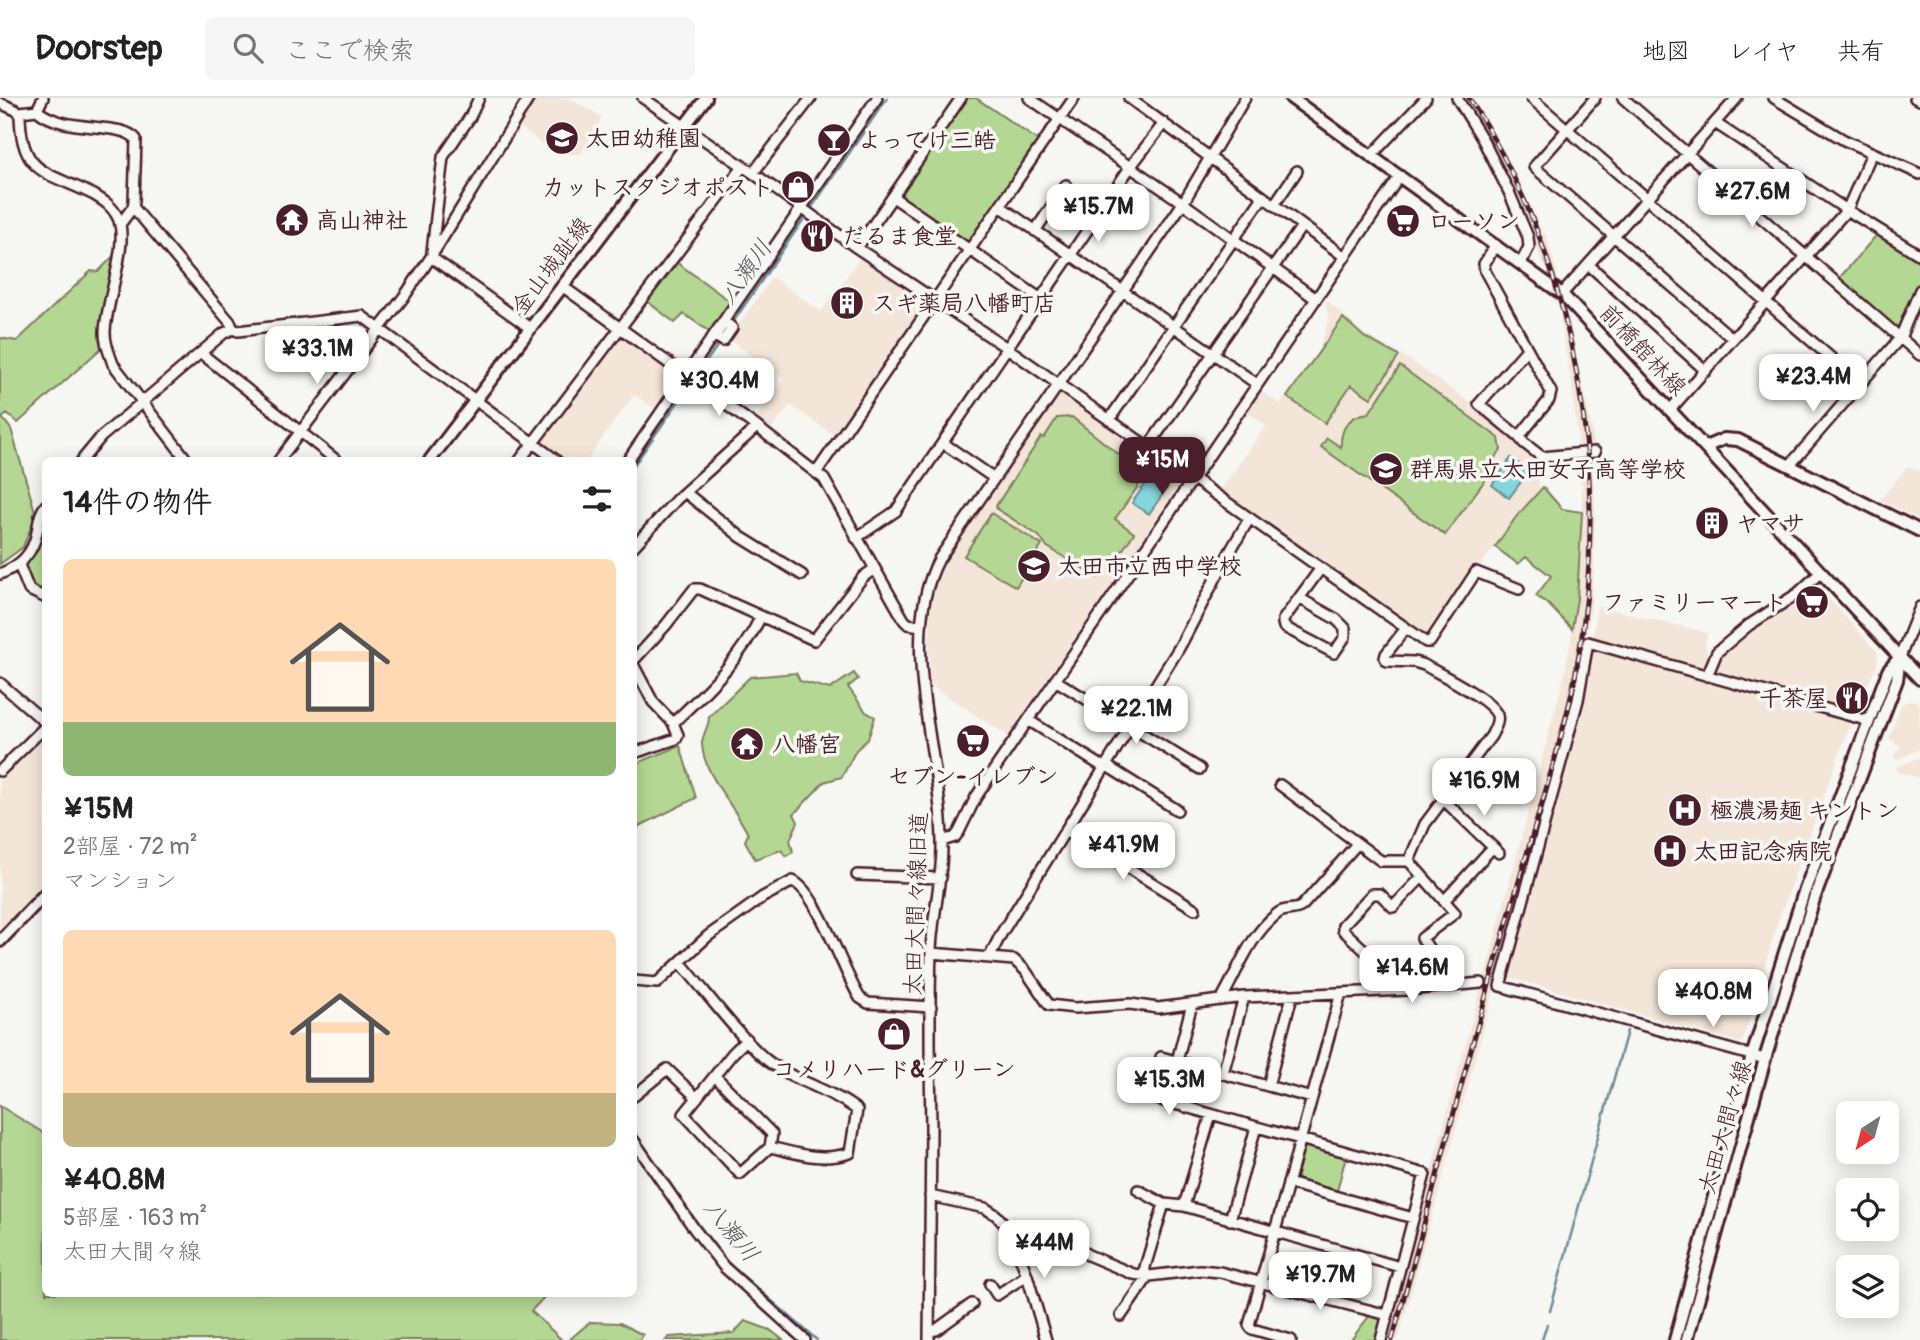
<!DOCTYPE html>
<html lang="ja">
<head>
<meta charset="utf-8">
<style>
	:root { --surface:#fff; --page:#f6f6f6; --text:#222; --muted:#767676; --line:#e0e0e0; --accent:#4a1f2b }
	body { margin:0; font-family:Pangolin,"Klee One",sans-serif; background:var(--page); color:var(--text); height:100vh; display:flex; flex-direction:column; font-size:26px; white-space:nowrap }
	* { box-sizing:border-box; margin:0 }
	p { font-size:23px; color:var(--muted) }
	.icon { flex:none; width:38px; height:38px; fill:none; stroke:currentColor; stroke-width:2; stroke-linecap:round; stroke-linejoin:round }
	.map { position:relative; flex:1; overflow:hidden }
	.side { position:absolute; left:42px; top:359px; width:595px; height:840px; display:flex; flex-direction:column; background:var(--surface); border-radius:10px; box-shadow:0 4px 18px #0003 }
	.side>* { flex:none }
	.needle { width:46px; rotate:216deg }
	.controls { position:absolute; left:1836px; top:1003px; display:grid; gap:14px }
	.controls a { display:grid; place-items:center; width:63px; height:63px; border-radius:10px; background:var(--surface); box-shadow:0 4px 18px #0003; font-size:35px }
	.price { position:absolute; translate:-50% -60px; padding:0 16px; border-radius:14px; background:#fff; color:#222; font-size:23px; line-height:46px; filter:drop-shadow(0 2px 4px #0008) }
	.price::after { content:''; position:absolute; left:50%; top:42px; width:21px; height:16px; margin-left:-10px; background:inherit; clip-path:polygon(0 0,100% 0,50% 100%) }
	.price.selected { background:var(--accent); color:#fff }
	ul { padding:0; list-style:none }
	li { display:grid; align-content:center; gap:14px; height:371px; padding:0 21px }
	li span { display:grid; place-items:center; height:217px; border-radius:10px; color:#555 }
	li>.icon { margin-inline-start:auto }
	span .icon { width:126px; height:126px; fill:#fffc; stroke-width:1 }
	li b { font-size:30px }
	h2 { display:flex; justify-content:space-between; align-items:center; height:84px; padding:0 21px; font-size:30px }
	header { display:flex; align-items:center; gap:42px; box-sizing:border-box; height:98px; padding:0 35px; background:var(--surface); border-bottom:2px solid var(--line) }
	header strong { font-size:33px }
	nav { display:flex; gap:38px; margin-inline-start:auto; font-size:24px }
	.search { width:490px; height:63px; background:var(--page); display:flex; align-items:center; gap:18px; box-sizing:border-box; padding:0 24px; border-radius:10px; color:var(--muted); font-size:26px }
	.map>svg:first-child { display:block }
	.built { fill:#f3e6d8 }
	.green { fill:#b4d893; stroke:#7f7c5f; stroke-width:2 }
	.water { fill:#84d5dc; stroke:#6d8c95; stroke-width:2 }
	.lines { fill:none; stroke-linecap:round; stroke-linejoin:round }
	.stream { stroke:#6d8c95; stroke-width:2.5 }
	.minor-casing { stroke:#4a1f2b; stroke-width:14 }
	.major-casing { stroke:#4a1f2b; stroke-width:16 }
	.minor { stroke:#f6f6f2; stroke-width:9 }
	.major { stroke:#f6f6f2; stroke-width:10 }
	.rail-casing { stroke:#4a1f2b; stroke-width:5 }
	.rail { stroke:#f6f6f2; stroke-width:2.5; stroke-dasharray:8; stroke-linecap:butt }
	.labels { text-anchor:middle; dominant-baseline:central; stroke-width:7; stroke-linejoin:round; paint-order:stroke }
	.poi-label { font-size:23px; font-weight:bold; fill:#4a1f2b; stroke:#f6f6f2; text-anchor:start }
	.street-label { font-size:23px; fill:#4a1f2b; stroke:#f6f6f2 }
	.water-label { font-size:24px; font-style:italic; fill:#5b5660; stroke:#f6f6f2 }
</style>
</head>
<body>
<header>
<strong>Doorstep</strong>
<div class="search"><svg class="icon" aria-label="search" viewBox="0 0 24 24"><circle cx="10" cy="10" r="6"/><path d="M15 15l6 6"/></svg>ここで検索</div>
<nav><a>地図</a><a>レイヤ</a><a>共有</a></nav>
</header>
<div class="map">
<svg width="1920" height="1242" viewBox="0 0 1920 1242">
	<rect width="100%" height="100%" fill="#f6f6f2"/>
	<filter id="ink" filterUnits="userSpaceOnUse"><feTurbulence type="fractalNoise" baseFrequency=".0143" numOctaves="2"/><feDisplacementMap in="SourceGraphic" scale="14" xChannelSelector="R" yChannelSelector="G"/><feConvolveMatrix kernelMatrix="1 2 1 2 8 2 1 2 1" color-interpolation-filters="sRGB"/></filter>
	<g filter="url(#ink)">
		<!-- built -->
		<path class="built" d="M529,0H568L602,19L581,56H556L514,25Z
			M1545,136L1551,153L1558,180L1542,165L1534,143L1533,139Z
			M864,154L936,202L840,341L790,307L767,337L752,325L784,281L729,241L772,179L821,214Z
			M1325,201L1364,236L1402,257L1473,306L1516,342L1536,362L1540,390L1515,419L1481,467L1476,468L1429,541L1219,394L1266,328L1245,312L1259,292L1280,306L1319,251L1329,222Z
			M1569,219L1595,347L1592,350L1579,352L1572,288L1560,221Z
			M620,231L687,277L661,314L634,297L588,360L589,362H556L533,345Z
			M1062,297L1125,340L1132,349L1155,365L1170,371L1179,387L1008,638L930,587L929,542L931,504L935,487L946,462L1059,298Z
			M1592,360L1595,411L1594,468L1591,507L1579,579L1496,884L1484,882L1565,574L1577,508L1582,439V361Z
			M1908,368L1920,373V422L1880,402Z
			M1808,477L1878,555L1877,567L1852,621L1778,823L1742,945L1508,879L1506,876L1574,628L1591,559L1597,508L1708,535L1705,543L1707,556L1711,549L1745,522L1774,505L1797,489Z
			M1915,602L1920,608V651L1896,662L1894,658L1901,649L1889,640L1902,605Z
			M45,630V795L0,843V674Z
			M1920,659V680L1897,674L1896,670L1901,667Z
			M1485,887L1495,889L1398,1242H1385L1481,889Z"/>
		<!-- green -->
		<path class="green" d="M961,0H976L1043,46L970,152L893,99Z
			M1880,133L1920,155V192L1900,240L1836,184Z
			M120,151L106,246L18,325L7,316L2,320L11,331L36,417L23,449L0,466V240L17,243L91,173L98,174Z
			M672,161L735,207L714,237L684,216L675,225L643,200Z
			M1343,220L1364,239L1399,258L1371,300L1351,287L1325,325L1287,299Z
			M1400,268L1499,340L1501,352L1492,364L1496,367L1445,437L1321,349L1327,340L1341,349C1340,330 1349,317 1369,315Z
			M1072,319L1123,360L1128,350L1153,367L1115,421L1134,435L1113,466L1108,464L1098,480L1046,448L1039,438L997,411L996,408L1041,339L1044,340L1057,320Z
			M1543,389L1562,411L1582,414L1577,501L1572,531L1547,505L1536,498L1551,478L1526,459L1518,466L1495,449L1516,419Z
			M991,415L1042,447L1016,489L964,458Z
			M45,420V500L29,492L19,467L35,443Z
			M796,575L800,583L830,591L854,575L858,581L848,589L866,614L875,619L868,641L856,652L842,679L824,684L794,716L798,724L790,742L793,754L786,758L781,752L755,761L745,743L748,736C735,709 703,676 702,646C702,637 709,629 709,619L750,579Z
			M680,648L696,700L634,731V663L640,664Z
			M0,1008L45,1036L46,1195H548L531,1213L562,1242H0Z
			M1308,1047L1346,1058L1337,1093L1299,1082L1296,1079L1304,1051Z
			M1370,1217L1379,1220L1382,1223L1377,1242H1351Z
			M745,1223L770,1232L783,1242H666L669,1239L734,1235Z
			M590,1224L620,1225L643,1237L640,1242H569Z"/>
		<!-- water -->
		<path class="water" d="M1511,360L1529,373L1509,400L1492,387Z
			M1150,379L1167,390L1149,416L1132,405Z"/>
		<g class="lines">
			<!-- stream -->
			<path class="stream" d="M731,227L887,0
				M634,367L720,244
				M634,1033L696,1123L727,1164L817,1242
				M1550,1213L1627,933
				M1542,1242L1547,1226"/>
			<!-- minor casing -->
			<g class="minor-casing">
				<path id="minor" d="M643,0L753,75L857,150L1007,250L1426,544H1430L1476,474L1519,491
					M1029,0L1183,105L1316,201
					M1129,0L1345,159
					M1457,0L1483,42L1509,94L1528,139L1529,149L1521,165
					M1531,0L1861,286
					M1595,0L1534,69L1733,241
					M1623,0L1920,257
					M1774,0L1844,42L1920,76
					M1915,0L1920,2
					M0,5L20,14L37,12L43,0
					M37,12C63,36 122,23 136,41L134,103L133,109L121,125
					M20,14C20,78 47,73 94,97C104,103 112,108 117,118C131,143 105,205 105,235C105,246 109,255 113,266L187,362
					M1715,25L1847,112L1920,157
					M1371,58L1426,0
					M753,75L811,0
					M893,99L1041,201
					M1274,107L1297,73
					M1000,108L1257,286
					M1035,133L1066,87
					M1496,147L1484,166L1485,173L1551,294L1549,302L1519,339L1524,345L1542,359L1595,354
					M857,150L961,0
					M432,154L443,59L470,19L479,0
					M431,159L530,230
					M1589,167L1706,273
					M562,188L757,329L824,381L904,522L908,526L921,528
					M1562,196L1737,0
					M725,224L732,230L723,243L715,238Z
					M233,231L238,233L362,218L556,362
					M202,256L336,362
					M1670,312L1847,112L1872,55
					M1109,322L1263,99
					M1519,339L1479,306L1527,251
					M943,345L994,380
					M1148,349L1302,128
					M82,362L101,339L224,235L233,231L230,224L133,109
					M279,362L406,196L431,159L529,0
					M520,362L743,68
					M628,362L877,0
					M1790,367L1900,240L1920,192
					M816,375L1074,0
					M686,395L741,439L802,477
					M856,440L896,413L1131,68L1164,25
					M634,448L677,401L757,329
					M19,467L29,492L46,500
					M0,476C20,468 33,456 37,434C39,424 39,415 46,407
					M1299,500L1336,521L1345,530V539L1334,555L1284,529L1283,525V522L1321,470
					M1406,530L1386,556L1385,560L1387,563L1414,564L1424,567C1440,576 1491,601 1497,617C1499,624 1494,632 1491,638L1425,726L1409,763
					M1900,559L1920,509
					M634,562L666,527L694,491H700L814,542L863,479L874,471
					M634,568L653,604L673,625L678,637L676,641L637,654
					M1707,578L1717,554L1749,527L1797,496L1821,474
					M1055,582L1200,671
					M0,585L46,625
					M1028,622L1105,670
					M673,625C707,593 741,561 761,518
					M1107,668L1177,712
					M0,673L46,628
					M1280,687L1381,763H1409L1455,815L1422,840L1452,888
					M1448,706L1499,755
					M1066,732L1195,811
					M942,743L955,739L959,734L976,699L992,675L1400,78
					M857,777L941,780
					M1444,803L1493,749
					M931,855L1014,862L1025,872L1049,907L1075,910L1130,906L1158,910L1244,899L1407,892L1481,885
					M990,858L1001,836L1179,550C1203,506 1223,462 1250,420
					M680,864C706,894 735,934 763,959C789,982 831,991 857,1012L850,1055C821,1064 799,1056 770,1049
					M634,883L657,885L708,838L763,799L793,783C818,795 843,874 860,900L868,905L931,909
					M1407,892L1343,832V827L1372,796H1380L1393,809L1422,779
					M1221,902C1238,873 1249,838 1277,816C1285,809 1294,814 1302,808L1357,746
					M1765,961L1500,888L1578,602L1588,544L1869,623
					M1177,963L1192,906
					M1223,975L1244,899
					M715,978L772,1036L770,1049L740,1076L684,1016L732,956L747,941
					M1268,988L1292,898
					M634,998L667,971L697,1000
					M1312,1000L1161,959L1154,995L1157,1001L1425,1076L1381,1242
					M634,1043L695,1132L724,1169L805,1242
					M1288,1085L1413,1120
					M1138,1092L1164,1106L1184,1108L1400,1169
					M930,1098L985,1110L996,1117L1009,1131L1061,1139L1088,1157L1133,1176L1149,1178L1200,1172L1220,1174L1388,1217
					M1184,1108L1211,1017
					M1230,1122L1256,1029
					M1009,1131L1027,1177L1046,1242
					M990,1186L997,1197L1027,1177
					M1121,1218L1145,1183V1169L1164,1106
					M929,1233L936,1232L972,1206
					M929,1242C930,1171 931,1100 931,1029C930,971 929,912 931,854C932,817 943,781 942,743C941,654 896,542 939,461L1183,105L1245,0
					M1291,1242L1252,1231L1249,1227L1341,895"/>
			</g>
			<!-- major casing -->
			<g class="major-casing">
				<path id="major" d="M1291,0L1562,196L1920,581
					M1705,349L1724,341L1738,342L1920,433
					M430,362L706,0
					M0,843L46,795
					M1675,1242L1752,958L1803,797L1888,573L1900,559
					M1687,1242L1765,961L1814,801L1897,582L1900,559"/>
			</g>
			<!-- minor -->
			<use href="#minor" class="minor"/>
			<!-- major -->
			<use href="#major" class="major"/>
			<!-- rail casing -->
			<g class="rail-casing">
				<path id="rail" d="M1392,1242C1427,1119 1458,995 1493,873C1509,817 1525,761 1542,705C1554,663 1567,622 1575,579C1613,384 1579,168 1469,0"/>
			</g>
			<!-- rail -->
			<use href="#rail" class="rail"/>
		</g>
	</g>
	<!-- icons -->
	<defs>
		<g id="school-disc" transform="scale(1.75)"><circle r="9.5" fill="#4a1f2b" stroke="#f6f6f2"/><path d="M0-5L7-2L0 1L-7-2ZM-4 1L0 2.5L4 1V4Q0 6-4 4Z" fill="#fff"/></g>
		<g id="bar-disc" transform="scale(1.75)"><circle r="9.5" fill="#4a1f2b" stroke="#f6f6f2"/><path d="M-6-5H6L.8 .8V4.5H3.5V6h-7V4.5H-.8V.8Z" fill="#fff"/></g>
		<g id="shop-disc" transform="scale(1.75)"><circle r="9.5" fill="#4a1f2b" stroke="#f6f6f2"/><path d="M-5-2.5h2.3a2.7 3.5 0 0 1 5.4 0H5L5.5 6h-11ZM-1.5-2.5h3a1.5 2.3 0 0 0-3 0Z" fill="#fff"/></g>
		<g id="temple-disc" transform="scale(1.75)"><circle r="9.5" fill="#4a1f2b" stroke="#f6f6f2"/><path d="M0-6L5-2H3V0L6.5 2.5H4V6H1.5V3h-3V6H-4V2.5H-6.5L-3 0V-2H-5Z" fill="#fff"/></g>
		<g id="supermarket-disc" transform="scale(1.75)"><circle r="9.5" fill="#4a1f2b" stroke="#f6f6f2"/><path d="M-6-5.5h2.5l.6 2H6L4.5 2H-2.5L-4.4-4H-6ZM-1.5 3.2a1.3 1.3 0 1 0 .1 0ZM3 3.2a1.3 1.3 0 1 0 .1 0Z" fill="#fff"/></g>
		<g id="restaurant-disc" transform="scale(1.75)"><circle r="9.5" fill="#4a1f2b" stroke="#f6f6f2"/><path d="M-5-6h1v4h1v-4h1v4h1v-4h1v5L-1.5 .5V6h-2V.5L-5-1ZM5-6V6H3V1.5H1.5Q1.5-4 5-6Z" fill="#fff"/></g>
		<g id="building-disc" transform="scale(1.75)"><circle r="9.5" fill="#4a1f2b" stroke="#f6f6f2"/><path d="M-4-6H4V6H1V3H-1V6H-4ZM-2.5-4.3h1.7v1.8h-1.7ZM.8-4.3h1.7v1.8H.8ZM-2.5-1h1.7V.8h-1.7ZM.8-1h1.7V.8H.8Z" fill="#fff"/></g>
		<g id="hospital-disc" transform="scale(1.75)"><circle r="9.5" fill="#4a1f2b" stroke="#f6f6f2"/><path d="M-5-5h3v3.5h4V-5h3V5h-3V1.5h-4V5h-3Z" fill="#fff"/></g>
	</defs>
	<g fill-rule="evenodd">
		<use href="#school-disc" x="562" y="40"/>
		<use href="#bar-disc" x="834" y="42"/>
		<use href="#shop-disc" x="798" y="89"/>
		<use href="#temple-disc" x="292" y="122"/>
		<use href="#supermarket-disc" x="1403" y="123"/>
		<use href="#restaurant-disc" x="817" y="138"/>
		<use href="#building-disc" x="847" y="205"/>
		<use href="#school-disc" x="1386" y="371"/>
		<use href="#building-disc" x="1712" y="425"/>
		<use href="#school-disc" x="1034" y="468"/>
		<use href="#supermarket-disc" x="1812" y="504"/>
		<use href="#restaurant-disc" x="1852" y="600"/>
		<use href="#supermarket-disc" x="973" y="643"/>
		<use href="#temple-disc" x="747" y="646"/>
		<use href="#hospital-disc" x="1685" y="712"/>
		<use href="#hospital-disc" x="1670" y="753"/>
		<use href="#shop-disc" x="894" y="936"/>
	</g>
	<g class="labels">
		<!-- poi labels -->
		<g class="poi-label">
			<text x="586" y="40">太田幼稚園</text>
			<text x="858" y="42">よってけ三皓</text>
			<text x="774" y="89" text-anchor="end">カットスタジオポスト</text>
			<text x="316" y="122">高山神社</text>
			<text x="1428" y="123">ローソン</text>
			<text x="842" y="138">だるま食堂</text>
			<text x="872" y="205">スギ薬局八幡町店</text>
			<text x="1410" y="371">群馬県立太田女子高等学校</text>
			<text x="1736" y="425">ヤマサ</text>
			<text x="1058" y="468">太田市立西中学校</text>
			<text x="1787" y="504" text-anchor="end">ファミリーマート</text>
			<text x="1828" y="600" text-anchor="end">千茶屋</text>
			<text x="772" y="646">八幡宮</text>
			<text x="973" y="678" text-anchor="middle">セブン-イレブン</text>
			<text x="1710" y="712">極濃湯麺 キントン</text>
			<text x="1694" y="753">太田記念病院</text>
			<text x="894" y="971" text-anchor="middle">コメリハード&amp;グリーン</text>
		</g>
		<!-- street labels -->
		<g class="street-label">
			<text transform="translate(551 168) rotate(-53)">金山城趾線</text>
			<text transform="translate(1643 252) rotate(47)">前橋館林線</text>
			<text transform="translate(916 806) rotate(-88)">太田大間々線旧道</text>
			<text transform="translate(1725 1029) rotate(-74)">太田大間々線</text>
		</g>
		<!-- water labels -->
		<g class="water-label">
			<text transform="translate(746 174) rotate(-55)">八瀬川</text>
			<text transform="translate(731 1133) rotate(51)">八瀬川</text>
		</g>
	</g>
</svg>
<div class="controls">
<a><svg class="needle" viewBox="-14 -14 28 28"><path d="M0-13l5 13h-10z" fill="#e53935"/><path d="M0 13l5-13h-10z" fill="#767676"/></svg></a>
<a><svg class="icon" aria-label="locate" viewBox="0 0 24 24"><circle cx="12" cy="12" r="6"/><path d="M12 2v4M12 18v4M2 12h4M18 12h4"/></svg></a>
<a><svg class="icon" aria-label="layers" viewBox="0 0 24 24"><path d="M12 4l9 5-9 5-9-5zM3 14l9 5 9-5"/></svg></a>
</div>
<b class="price" style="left:1752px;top:131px">¥27.6M</b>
<b class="price" style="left:1098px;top:146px">¥15.7M</b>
<b class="price" style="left:317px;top:288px">¥33.1M</b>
<b class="price" style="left:1813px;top:316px">¥23.4M</b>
<b class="price" style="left:719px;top:320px">¥30.4M</b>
<b class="price selected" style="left:1162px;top:399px">¥15M</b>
<b class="price" style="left:1136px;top:648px">¥22.1M</b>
<b class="price" style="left:1484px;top:720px">¥16.9M</b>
<b class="price" style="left:1123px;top:784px">¥41.9M</b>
<b class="price" style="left:1412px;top:907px">¥14.6M</b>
<b class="price" style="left:1713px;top:931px">¥40.8M</b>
<b class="price" style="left:1169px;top:1019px">¥15.3M</b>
<b class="price" style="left:1044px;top:1182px">¥44M</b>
<b class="price" style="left:1320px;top:1214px">¥19.7M</b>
<section class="side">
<h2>14件の物件<svg class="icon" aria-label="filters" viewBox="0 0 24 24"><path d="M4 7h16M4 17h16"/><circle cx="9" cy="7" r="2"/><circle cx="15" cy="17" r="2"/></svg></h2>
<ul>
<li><span style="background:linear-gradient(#ffd9b3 75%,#8fb573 0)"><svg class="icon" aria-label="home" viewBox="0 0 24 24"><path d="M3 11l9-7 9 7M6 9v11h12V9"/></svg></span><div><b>¥15M</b><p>2部屋 · 72 m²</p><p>マンション</p></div></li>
<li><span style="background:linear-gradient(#ffd9b3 75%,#c2b280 0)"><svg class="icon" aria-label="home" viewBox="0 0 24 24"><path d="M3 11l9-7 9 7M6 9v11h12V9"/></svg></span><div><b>¥40.8M</b><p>5部屋 · 163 m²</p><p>太田大間々線</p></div></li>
</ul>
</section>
</div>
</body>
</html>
